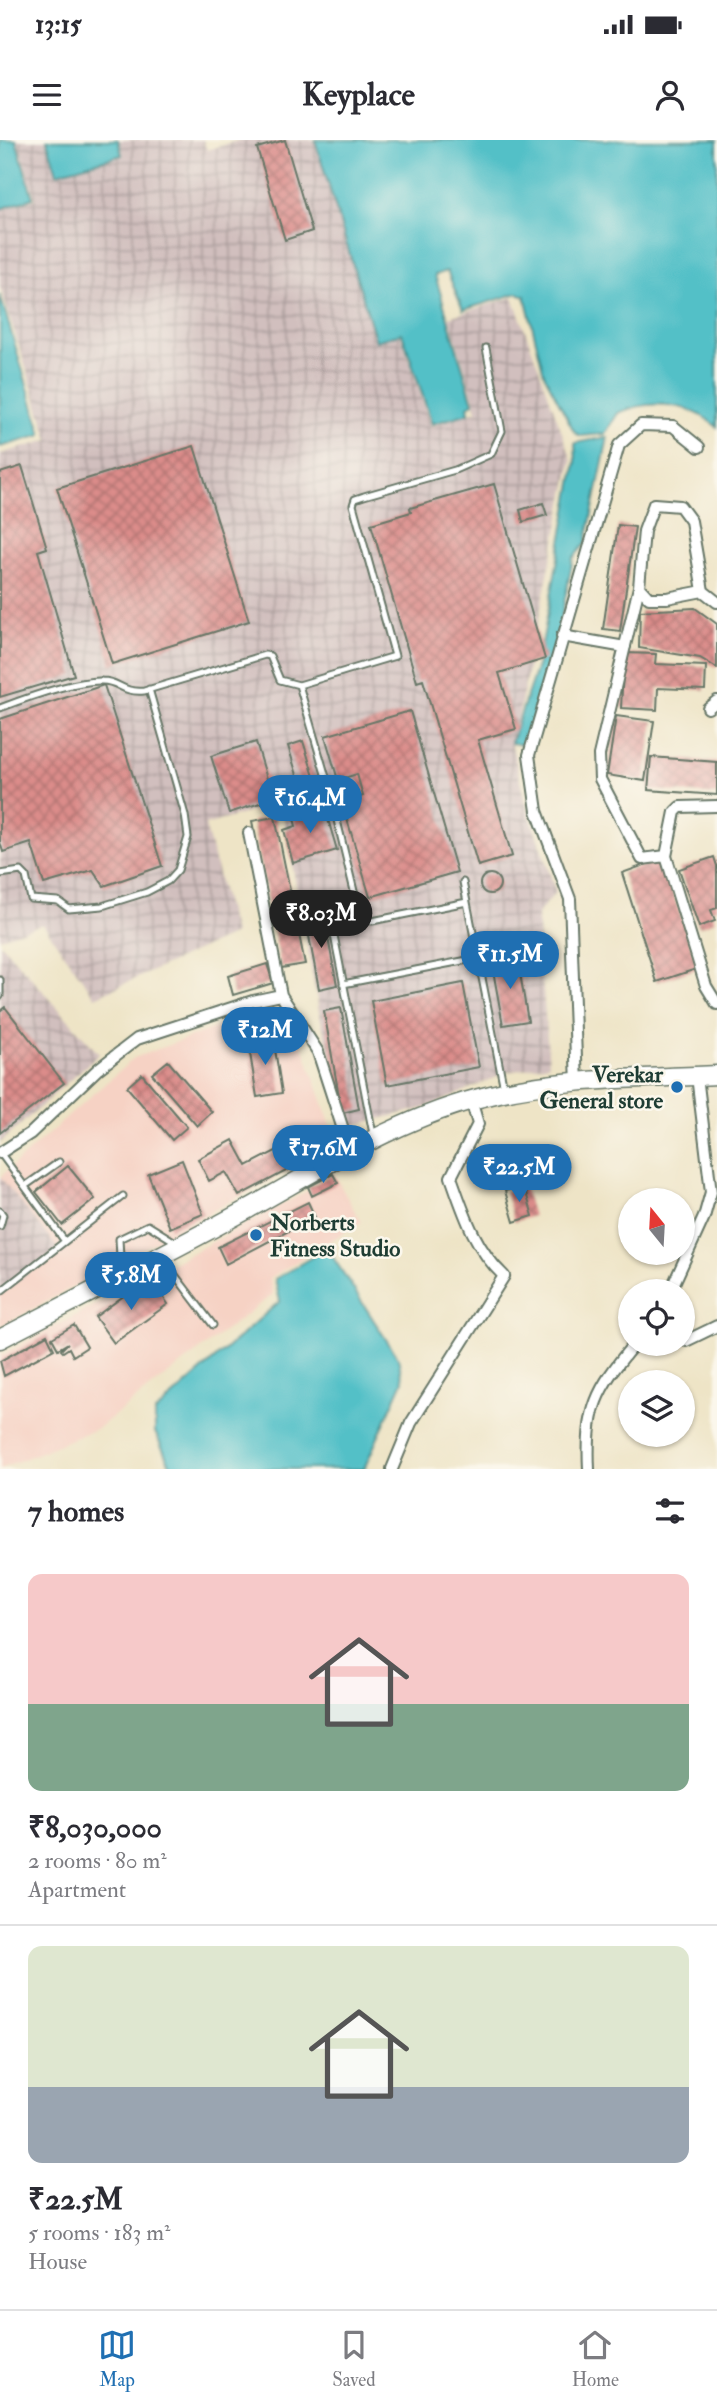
<!DOCTYPE html>
<html lang="en">
<head>
<meta charset="utf-8">
<style>
	:root { --surface:#fff; --page:#f7f7f7; --text:#2b2b33; --muted:#7c7c81; --line:#e1e1e2; --accent:#1f6fb2 }
	body { margin:0; font-family:"IM FELL Double Pica",serif; background:var(--page); color:var(--text); height:100vh; display:flex; flex-direction:column; font-size:26px; white-space:nowrap }
	* { box-sizing:border-box; margin:0 }
	p { font-size:23px; color:var(--muted) }
	.icon { flex:none; width:38px; height:38px; fill:none; stroke:currentColor; stroke-width:2; stroke-linecap:round; stroke-linejoin:round }
	.map { position:relative; height:1329px; overflow:hidden }
	.panel { display:flex; flex-direction:column; background:var(--surface); flex:1 }
	.panel>* { flex:none }
	.needle { width:46px; rotate:342deg }
	.controls { position:absolute; left:618px; top:1048px; display:grid; gap:14px }
	.controls a { display:grid; place-items:center; width:77px; height:77px; border-radius:50%; background:var(--surface); box-shadow:0 2px 5px #0004; font-size:35px }
	.price { position:absolute; translate:-50% -60px; padding:0 16px; border-radius:24px; background:var(--accent); color:#fff; font-size:23px; line-height:46px; filter:drop-shadow(0 2px 4px #0008) }
	.price::after { content:''; position:absolute; left:50%; top:42px; width:21px; height:16px; margin-left:-10px; background:inherit; clip-path:polygon(0 0,100% 0,50% 100%) }
	.price.selected { background:#222; color:#fff }
	ul { padding:0; list-style:none }
	li { display:grid; align-content:center; gap:14px; height:371px; padding:0 28px }
	li+li { border-top:2px solid var(--line) }
	li span { display:grid; place-items:center; height:217px; border-radius:14px; color:#555 }
	li>.icon { margin-inline-start:auto }
	span .icon { width:126px; height:126px; fill:#fffc; stroke-width:1 }
	li b { font-size:30px }
	h2 { display:flex; justify-content:space-between; align-items:center; height:84px; padding:0 28px; font-size:30px }
	.status { display:flex; justify-content:space-between; align-items:center; height:49px; padding:0 35px; background:var(--surface); direction:ltr }
	.status svg { height:19px; fill:currentColor }
	header { display:flex; justify-content:space-between; align-items:center; height:91px; padding:0 28px; background:var(--surface); font-size:32px; font-weight:700 }
	.menu { display:flex; justify-content:space-around; align-items:center; height:98px; border-top:2px solid var(--line); background:var(--surface); font-size:19px; color:var(--muted) }
	.menu a { display:grid; justify-items:center; gap:4px }
	.menu .selected { color:var(--accent) }
	.map>svg:first-child { display:block }
	.built { fill:#f6d2c4 }
	.industrial { fill:url(#industrial-grid) }
	.water { fill:#52c0c7; stroke:#387e7e; stroke-width:2 }
	.building { fill:url(#building-cross-hatch) }
	.lines { fill:none; stroke-linecap:round; stroke-linejoin:round }
	.service-casing { stroke:#677767; stroke-width:9 }
	.minor-casing { stroke:#677767; stroke-width:14 }
	.primary-casing { stroke:#677767; stroke-width:21 }
	.service { stroke:#fff; stroke-width:5 }
	.minor { stroke:#fff; stroke-width:10 }
	.primary { stroke:#fff; stroke-width:18 }
	.poi-dot { fill:#1f6fb2; stroke:#fbf7ec; stroke-width:2.5 }
	.labels { text-anchor:middle; dominant-baseline:central; stroke-width:5; stroke-linejoin:round; paint-order:stroke }
	.poi-label { font-size:23px; font-weight:bold; fill:#1f3d34; stroke:#fbf7ec; text-anchor:end }
</style>
</head>
<body>
<div class="status"><b>13:15</b><svg viewBox="0 0 49 12"><path d="M0 12V9h3v3zM5 12V6h3v6zM10 12V3h3v9zM15 12V0h3v12zM26 1h20v11H26zM47 4h2v5h-2z"/></svg></div>
<header><svg class="icon" aria-label="menu" viewBox="0 0 24 24"><path d="M4 6h16M4 12h16M4 18h16"/></svg>Keyplace<svg class="icon" aria-label="person" viewBox="0 0 24 24"><circle cx="12" cy="8" r="4"/><path d="M4 21q1-7 8-7t8 7"/></svg></header>
<div class="map">
<svg width="717" height="1329" viewBox="0 0 717 1329">
	<defs>
		<pattern id="industrial-grid" width="8" height="8" patternUnits="userSpaceOnUse" patternTransform="scale(1.75)"><rect width="8" height="8" fill="#d1bfbe"/><path d="M0 4h8M4 0v8" fill="none" stroke="#a99c9b"/></pattern>
		<pattern id="building-cross-hatch" width="8" height="8" patternUnits="userSpaceOnUse" patternTransform="scale(1.75)"><rect width="8" height="8" fill="#db8c8a"/><path d="M0 0l8 8M0 8l8-8" fill="none" stroke="#b17472"/></pattern>
	</defs>
	<rect width="100%" height="100%" fill="#fbf7ec"/>
	<filter id="ink" filterUnits="userSpaceOnUse"><feTurbulence type="fractalNoise" baseFrequency=".0143" numOctaves="2"/><feDisplacementMap in="SourceGraphic" scale="14" xChannelSelector="R" yChannelSelector="G"/><feConvolveMatrix kernelMatrix="1 2 1 2 8 2 1 2 1" color-interpolation-filters="sRGB"/></filter>
	<filter id="wash" filterUnits="userSpaceOnUse"><feTurbulence type="fractalNoise" baseFrequency=".00686" numOctaves="4" result="noise"/><feDisplacementMap in="SourceGraphic" scale="28" xChannelSelector="R" yChannelSelector="G"/><feGaussianBlur stdDeviation="1.57" result="paint"/><feColorMatrix in="noise" values="0 0 0 0 0 0 0 0 0 0 0 0 0 0 0 0 0 1.4 0 .05"/><feComposite in="paint" operator="in"/></filter>
	<g filter="url(#wash)">
		<rect width="100%" height="100%" fill="#eee4c6"/>
		<!-- built -->
		<path class="built" d="M268,868L300,898L337,1003L0,1187V1154L59,1110L0,1037L134,918Z
			M335,1036L361,1082L270,1138L273,1154L98,1288L0,1329V1216Z"/>
		<!-- industrial -->
		<path class="industrial" d="M17,0H46L57,34L123,15L119,0H203L207,10L240,0H315L376,201L401,194L431,286L477,271L449,177L513,157L572,320L512,606L525,661L556,752L537,774L549,924L508,932L425,968L350,986L320,877L281,663L205,685L234,794L95,857L43,784L0,798V314L49,300L0,147V70L35,59Z
			M0,803L99,914L0,1003Z
			M0,1037L59,1110L0,1154Z"/>
		<!-- water -->
		<path class="water" d="M0,0H16L33,58L0,69Z
			M47,0H118L122,15L57,33Z
			M315,0H717V287C690,263 652,258 618,273L605,294L580,296L574,291L544,234L525,156L518,153L463,170L447,131L435,135L473,263L468,266L469,273L432,284L402,193L376,201Z
			M0,155L42,295L0,307Z
			M608,297L586,403L573,418L550,535L524,605L511,603L539,520L576,322L575,303Z
			M327,1108L398,1218L403,1241L364,1329H172L155,1292V1272L280,1161L275,1139Z"/>
		<g id="blocks">
			<!-- building -->
			<path class="building" d="M285,0L312,91L285,100L257,8Z
				M194,306L249,481L112,524L57,348Z
				M22,326L47,408L38,411L74,535L0,557V333Z
				M494,344L545,519L499,533L516,589L478,600L512,716L478,726L423,540L417,542L371,384L411,372L410,368Z
				M543,363L547,375L523,382L520,370Z
				M618,385L635,387L620,491L603,489Z
				M695,468L717,484V528L700,518L639,508L640,471Z
				M624,513L656,514L655,524L706,526L705,550L658,548L657,570L621,568Z
				M104,545L162,726L104,746L93,730L44,744L31,703L3,712L0,702V579Z
				M410,571L457,732L370,757L342,662L363,656L357,634L338,640L325,596Z
				M616,576L654,581L645,641L607,635Z
				M303,601L321,659L306,664L288,606Z
				M256,602L273,659L229,673L211,616Z
				M651,617L717,622V655L648,650Z
				M324,666L337,710L293,723L284,690L296,686L293,675Z
				M275,677L305,824L281,828L252,681Z
				M714,717L717,726V768L711,770L715,781L699,787L679,729Z
				M661,719L699,828L657,842L622,733Z
				M480 744a10 10 0 1 1 20 0a10 10 0 1 1-20 0Z
				M323,772L337,845L319,849L305,775Z
				M517,815L528,881L503,885L492,825L505,823L504,817Z
				M267,824L273,843L233,855L228,836Z
				M463,843L479,927L387,945L371,861Z
				M5,867L64,943L0,993V871Z
				M341,868L359,969L342,973L324,871Z
				M273,897L282,953L257,957L248,901Z
				M168,921L212,972L197,986L152,934Z
				M142,934L187,987L172,1000L127,947Z
				M233,1000L247,1026L293,1002L303,1022L239,1056L226,1032L209,1041L198,1019Z
				M182,1020L203,1074L170,1088L148,1034Z
				M68,1026L95,1059L62,1085L36,1052Z
				M333,1034L338,1043L312,1056L308,1047Z
				M524,1046L533,1076L514,1082L505,1051Z
				M308,1062L315,1077L226,1124L218,1107Z
				M155,1145L168,1164L114,1203L95,1177L136,1147L142,1155Z
				M74,1185L87,1207L73,1216L69,1208L63,1212L61,1210L68,1203L58,1209L52,1198Z
				M47,1195L54,1209L4,1236L0,1221Z"/>
		</g>
	</g>
	<g filter="url(#ink)">
		<use href="#blocks" fill-opacity="0" stroke="#677767" stroke-width="2"/>
		<g class="lines">
			<!-- service casing -->
			<g class="service-casing">
				<path id="service" d="M0,568C26,558 75,540 102,541C120,541 121,553 144,551L265,515L270,516L280,540L299,545
					M0,734L21,731L26,736L31,759L58,761L69,769L102,766L147,752L168,741L178,730L188,697L185,675L149,549
					M463,742L504,949
					M359,772L330,651L299,545L395,516L353,365L355,359L364,356L455,330L491,314L502,291L486,208
					M0,840V856
					M343,844L478,818
					M373,994L332,785L336,777L350,770L372,781L467,762
					M1,1014L64,1100
					M25,1046L59,1022
					M0,1071L3,1075L0,1086
					M162,1118L213,1185
					M121,1134L119,1099L148,1085L177,1103
					M0,1152L123,1056"/>
			</g>
			<!-- minor casing -->
			<g class="minor-casing">
				<path id="minor" d="M639,447L599,615L600,639L642,719L666,716
					M703,451L667,458H649L639,447L644,391L654,364L680,366L691,381L703,451L717,462
					M562,496L625,507
					M708,568L717,561
					M717,666L680,667L675,672L666,716L706,846L717,864
					M249,693L281,855
					M577,944L570,759L537,671L529,615L619,305L641,285L673,286L699,307
					M0,1013L31,993L98,929L137,899L253,861L281,855L318,912L350,1011
					M670,1152L704,1077L711,1052L697,936
					M686,1201L717,1186
					M392,1329L411,1283L504,1136C475,1109 464,1074 451,1037L478,984L471,960
					M589,1329C586,1269 596,1250 634,1204"/>
			</g>
			<!-- primary casing -->
			<g class="primary-casing">
				<path id="primary" d="M0,1199C83,1156 166,1114 248,1069C327,1025 401,976 491,955C563,937 643,939 717,935"/>
			</g>
			<!-- service -->
			<use href="#service" class="service"/>
			<!-- minor -->
			<use href="#minor" class="minor"/>
			<!-- primary -->
			<use href="#primary" class="primary"/>
		</g>
	</g>
	<!-- markers -->
	<g class="poi-dot">
		<circle cx="677" cy="947" r="7"/>
		<circle cx="256" cy="1095" r="7"/>
	</g>
	<g class="labels">
		<!-- poi labels -->
		<g class="poi-label">
			<text x="663" y="934">Verekar<tspan x="663" dy="26">General store</tspan></text>
			<text x="270" y="1082" text-anchor="start">Norberts<tspan x="270" dy="26">Fitness Studio</tspan></text>
		</g>
	</g>
</svg>
<div class="controls">
<a><svg class="needle" viewBox="-14 -14 28 28"><path d="M0-13l5 13h-10z" fill="#e53935"/><path d="M0 13l5-13h-10z" fill="#7c7c81"/></svg></a>
<a><svg class="icon" aria-label="locate" viewBox="0 0 24 24"><circle cx="12" cy="12" r="6"/><path d="M12 2v4M12 18v4M2 12h4M18 12h4"/></svg></a>
<a><svg class="icon" aria-label="layers" viewBox="0 0 24 24"><path d="M12 4l9 5-9 5-9-5zM3 14l9 5 9-5"/></svg></a>
</div>
<b class="price" style="left:310px;top:695px">₹16.4M</b>
<b class="price selected" style="left:321px;top:810px">₹8.03M</b>
<b class="price" style="left:510px;top:851px">₹11.5M</b>
<b class="price" style="left:265px;top:927px">₹12M</b>
<b class="price" style="left:323px;top:1045px">₹17.6M</b>
<b class="price" style="left:519px;top:1064px">₹22.5M</b>
<b class="price" style="left:131px;top:1172px">₹5.8M</b>
</div>
<section class="panel">
<h2>7 homes<svg class="icon" aria-label="filters" viewBox="0 0 24 24"><path d="M4 7h16M4 17h16"/><circle cx="9" cy="7" r="2"/><circle cx="15" cy="17" r="2"/></svg></h2>
<ul>
<li><span style="background:linear-gradient(#f6c9c9 60%,#7fa58c 0)"><svg class="icon" aria-label="home" viewBox="0 0 24 24"><path d="M3 11l9-7 9 7M6 9v11h12V9"/></svg></span><div><b>₹8,030,000</b><p>2 rooms · 80 m²</p><p>Apartment</p></div></li>
<li><span style="background:linear-gradient(#dfe7d0 65%,#9aa5b1 0)"><svg class="icon" aria-label="home" viewBox="0 0 24 24"><path d="M3 11l9-7 9 7M6 9v11h12V9"/></svg></span><div><b>₹22.5M</b><p>5 rooms · 183 m²</p><p>House</p></div></li>
</ul>
</section>
<nav class="menu">
<a class="selected"><svg class="icon" aria-label="map" viewBox="0 0 24 24"><path d="M3 6l6-2 6 2 6-2v14l-6 2-6-2-6 2zM9 4v14M15 6v14"/></svg>Map</a>
<a><svg class="icon" aria-label="saved" viewBox="0 0 24 24"><path d="M7 4h10v16l-5-4-5 4z"/></svg>Saved</a>
<a><svg class="icon" aria-label="home" viewBox="0 0 24 24"><path d="M3 11l9-7 9 7M6 9v11h12V9"/></svg>Home</a>
</nav>
</body>
</html>
